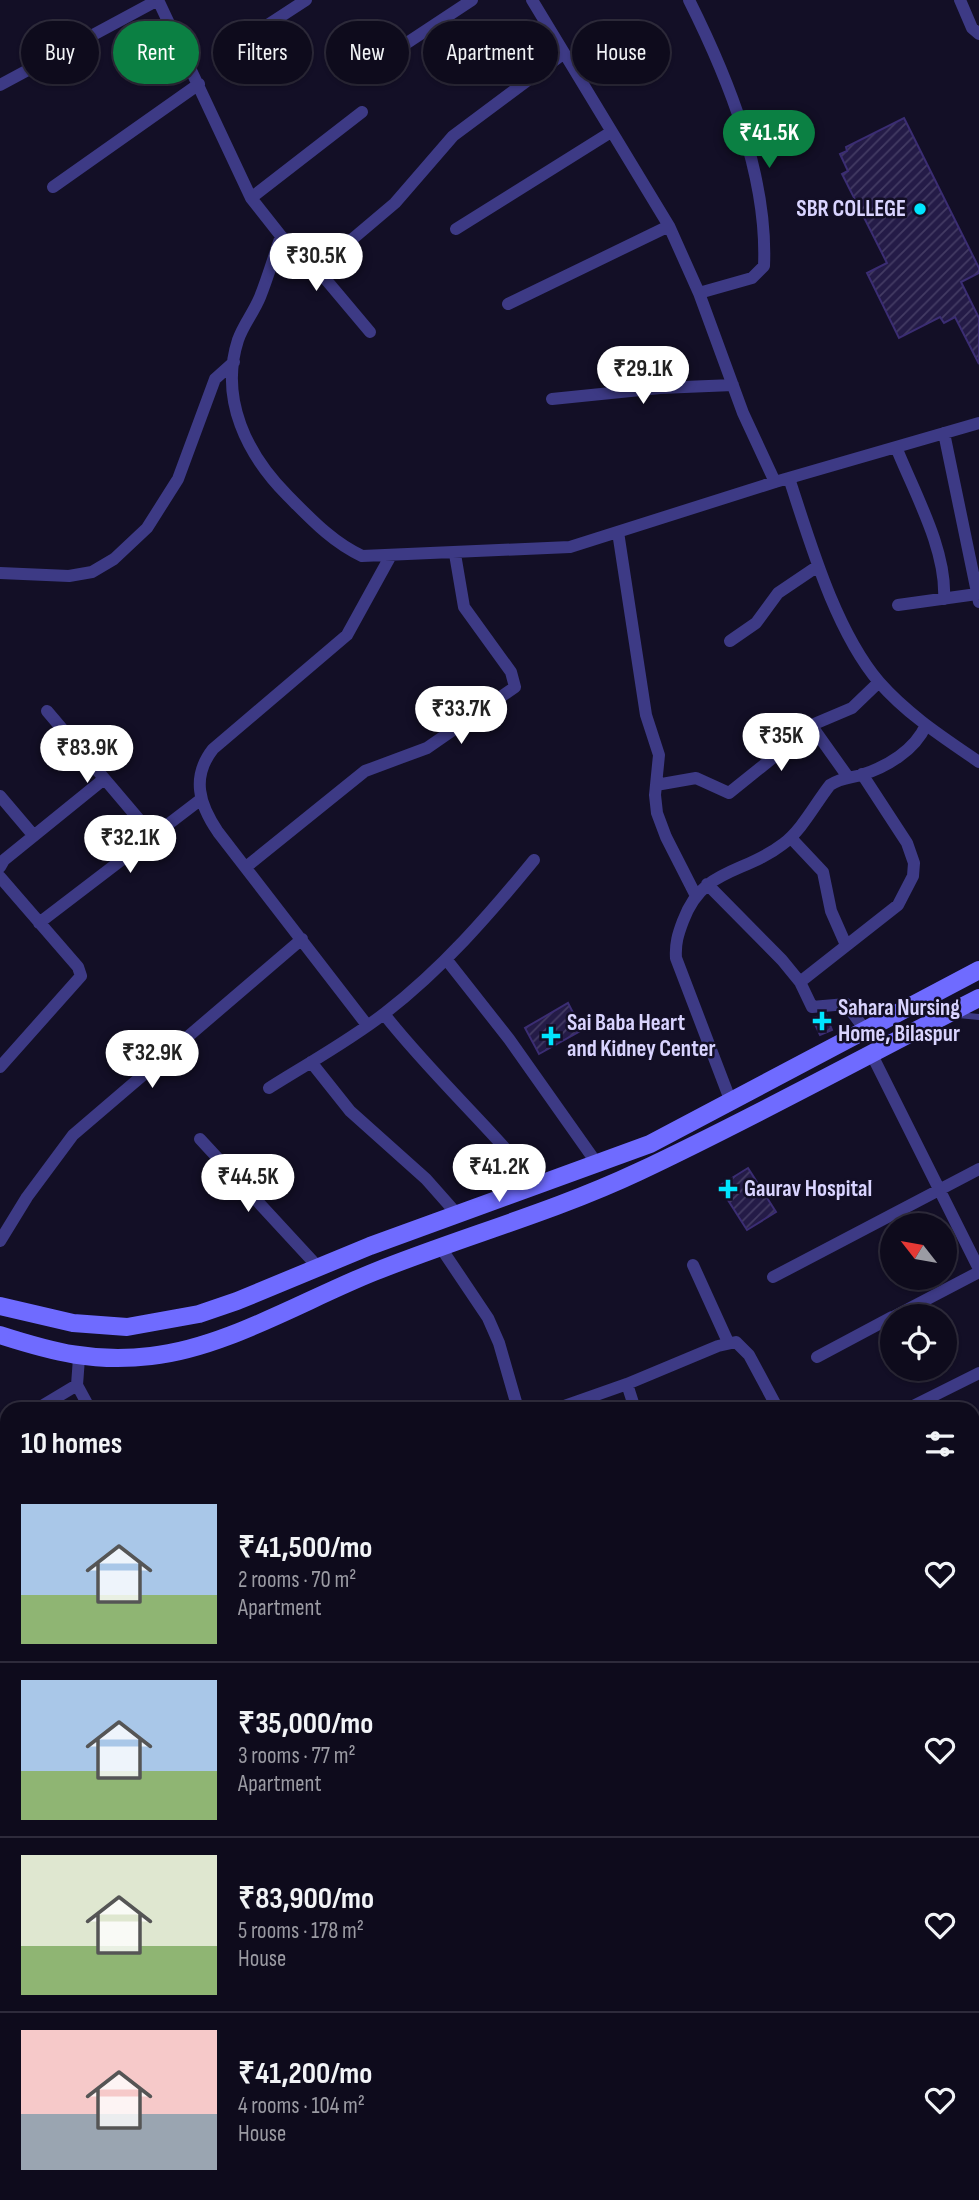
<!DOCTYPE html>
<html lang="en">
<head>
<meta charset="utf-8">
<style>
	:root { --surface:#0e0b1c; --page:#1c1929; --text:#f1f3f6; --muted:#9b9ba3; --line:#2e2b3b; --accent:#0b8043 }
	body { margin:0; font-family:"Sofia Sans Condensed",sans-serif; background:var(--page); color:var(--text); height:100vh; display:flex; flex-direction:column; font-size:26px; white-space:nowrap }
	* { box-sizing:border-box; margin:0 }
	p { font-size:23px; color:var(--muted) }
	.icon { flex:none; width:38px; height:38px; fill:none; stroke:currentColor; stroke-width:2; stroke-linecap:round; stroke-linejoin:round }
	.map { position:relative; flex:1; overflow:hidden }
	.sheet { position:absolute; left:0px; top:1402px; width:980px; height:800px; display:flex; flex-direction:column; background:var(--surface); border-radius:21px 21px 0 0; box-shadow:0 2px 5px #0004,0 0 0 2px var(--line) }
	.sheet>* { flex:none }
	.hud { position:absolute; left:21px; top:21px; width:938px; height:63px; display:flex; gap:14px }
	.needle { width:46px; rotate:301deg }
	.tools { position:absolute; left:880px; top:1213px; display:grid; gap:14px }
	.tools a { display:grid; place-items:center; width:77px; height:77px; border-radius:50%; background:var(--surface); box-shadow:0 2px 5px #0004,0 0 0 2px var(--line); font-size:35px }
	.price { position:absolute; translate:-50% -60px; padding:0 16px; border-radius:24px; background:#fff; color:#222; font-size:23px; line-height:46px; filter:drop-shadow(0 2px 4px #0008) }
	.price::after { content:''; position:absolute; left:50%; top:42px; width:21px; height:16px; margin-left:-10px; background:inherit; clip-path:polygon(0 0,100% 0,50% 100%) }
	.price.current { background:var(--accent); color:#fff }
	ul { padding:0; list-style:none }
	li { display:flex; align-items:center; gap:21px; height:175px; padding:0 21px }
	li+li { border-top:2px solid var(--line) }
	li span { display:grid; place-items:center; flex:none; width:196px; height:140px; border-radius:0px; color:#555 }
	li>.icon { margin-inline-start:auto }
	span .icon { width:84px; height:84px; fill:#fffc; stroke-width:1 }
	li b { font-size:30px }
	h2 { display:flex; justify-content:space-between; align-items:center; height:84px; padding:0 21px; font-size:30px }
	.tag { padding:0 24px; border-radius:32px; background:var(--surface); box-shadow:0 2px 5px #0004,0 0 0 2px var(--line); font-size:24px; line-height:63px }
	.tag.current { background:var(--accent); color:#fff }
	.map>svg:first-child { display:block }
	.building { fill:url(#building-hatch); stroke:#3b2d73; stroke-width:2 }
	.lines { fill:none; stroke-linecap:round; stroke-linejoin:round }
	.lane { stroke:#3d3a85; stroke-width:6 }
	.street { stroke:#3d3a85; stroke-width:12 }
	.secondary { stroke:#6f6bff; stroke-width:18 }
	.rail { stroke:#00e5ff; stroke-width:5; stroke-dasharray:10 9; stroke-linecap:butt }
	.poi-dot { fill:#00e5ff; stroke:#130f26; stroke-width:2.5 }
	.labels { text-anchor:middle; dominant-baseline:central; stroke-width:5; stroke-linejoin:round; paint-order:stroke }
	.poi-label { font-size:23px; font-weight:bold; fill:#d9d4ff; stroke:#130f26; text-anchor:start }
</style>
</head>
<body>
<div class="map">
<svg width="979" height="2200" viewBox="0 0 979 2200">
	<defs>
		<pattern id="building-hatch" width="6" height="6" patternUnits="userSpaceOnUse" patternTransform="scale(1.75)"><rect width="6" height="6" fill="#241b47"/><path d="M-1 1l2-2M0 6l6-6M5 7l2-2" fill="none" stroke="#433b63"/></pattern>
	</defs>
	<rect width="100%" height="100%" fill="#130f26"/>
	<!-- building -->
	<path class="building" d="M904,118L979,268V273L961,282L979,318V364L955,317L944,323L940,317L899,338L867,273L887,263L842,174L848,171L840,154L847,151L846,147Z
		M568,1003L582,1030L539,1054L525,1028Z
		M826,1015L832,1030L820,1035L812,1018Z
		M748,1168L776,1212L747,1230L719,1186Z"/>
	<g class="lines">
		<!-- lane -->
		<path class="lane" d="M958,1015L979,1017"/>
		<!-- street -->
		<path class="street" d="M532,0L669,226L699,293L743,413L775,482
			M689,0C728,78 768,176 764,266L752,278L699,293
			M960,0L972,28L979,34
			M243,41L306,0
			M360,74L472,0
			M0,85L158,0L251,198L281,236L317,269L370,332
			M53,187L199,84
			M251,198L362,112
			M456,229L611,132
			M281,236C274,256 268,277 260,297C254,312 243,325 238,340C219,399 247,455 288,496C311,519 332,542 362,556L570,547L775,482L979,423
			M317,269L395,203L453,136L563,54
			M508,304L669,226
			M552,399L660,388L733,385
			M944,433L979,602
			M896,447C914,492 947,550 944,599
			M789,478C810,542 835,630 879,682C908,715 944,738 979,762
			M618,532L646,715L659,755L655,795L657,813L666,837L695,894
			M0,573L69,576L92,572L114,559L147,528L178,479L215,379L234,362
			M898,605L977,594
			M730,641L756,623L778,593L818,566
			M47,711L153,836
			M811,725L848,777
			M656,785L696,778L729,793L785,748L800,730L852,708L879,682
			M0,796L34,836
			M791,838L823,872L831,911L846,945
			M0,867L4,860L104,779
			M246,867L365,771L427,748L515,687L511,672L464,607L455,554
			M0,877L78,967L81,976L0,1067
			M707,884L782,960L800,982L812,1007L846,1004L866,1031
			M39,923L200,800
			M446,959L509,1039L598,1165
			M800,982L898,905L913,876L914,863L907,843L862,774
			M384,1014C432,1075 489,1126 538,1186
			M367,1025L218,832C199,804 191,777 213,749L347,635L390,557
			M871,1053L979,1269
			M311,1062L350,1111L426,1179L457,1214
			M269,1088C307,1064 349,1041 385,1013C442,969 489,915 534,860
			M731,1102L676,958C675,944 678,934 683,921C703,867 743,875 783,844C802,830 815,804 830,785C840,778 850,778 861,775C887,767 915,750 926,725
			M200,1139L319,1268
			M0,1241L27,1197L73,1135L302,939
			M439,1245L488,1318L499,1343L518,1409
			M693,1265L728,1342
			M773,1277L979,1169
			M895,1316L979,1272
			M817,1357L892,1317
			M79,1358L77,1385L90,1409
			M627,1384L635,1409
			M37,1409L77,1385
			M556,1409L627,1384L718,1346L736,1342L749,1355L778,1409
			M907,1409L979,1373
			M0,1430L7,1426
			M973,1467L979,1464
			M0,1542L7,1538
			M0,1582L7,1593
			M973,1658H979
			M973,1795L979,1812
			M0,1851L7,1849
			M973,2149L979,2146
			M757,2194L759,2200
			M327,2200L329,2194
			M878,2200L888,2194"/>
		<!-- secondary -->
		<path class="secondary" d="M0,1306L73,1323L127,1327L199,1314L237,1301L370,1246L650,1144L979,970
			M0,1335C53,1352 95,1363 151,1356C225,1348 304,1300 374,1272C461,1237 553,1212 638,1172C753,1118 865,1056 979,998"/>
		<!-- rail -->
		<path class="rail" d="M973,1554L979,1553
			M973,1573L979,1572
			M973,1591L979,1590
			M0,1698L7,1697
			M0,1715L7,1714
			M0,1735L7,1734"/>
	</g>
	<!-- markers -->
	<g class="poi-dot">
		<circle cx="920" cy="209" r="7"/>
		<path d="M818.5 1010.5h7v7h7v7h-7v7h-7v-7h-7v-7h7z"/>
		<path d="M547.5 1025.5h7v7h7v7h-7v7h-7v-7h-7v-7h7z"/>
		<path d="M724.5 1178.5h7v7h7v7h-7v7h-7v-7h-7v-7h7z"/>
	</g>
	<g class="labels">
		<!-- poi labels -->
		<g class="poi-label">
			<text x="906" y="209" text-anchor="end">SBR COLLEGE</text>
			<text x="838" y="1008">Sahara Nursing<tspan x="838" dy="26">Home, Bilaspur</tspan></text>
			<text x="567" y="1023">Sai Baba Heart<tspan x="567" dy="26">and Kidney Center</tspan></text>
			<text x="744" y="1189">Gaurav Hospital</text>
		</g>
	</g>
</svg>
<div class="tools">
<a><svg class="needle" viewBox="-14 -14 28 28"><path d="M0-13l5 13h-10z" fill="#e53935"/><path d="M0 13l5-13h-10z" fill="#9b9ba3"/></svg></a>
<a><svg class="icon" aria-label="locate" viewBox="0 0 24 24"><circle cx="12" cy="12" r="6"/><path d="M12 2v4M12 18v4M2 12h4M18 12h4"/></svg></a>
</div>
<b class="price current" style="left:769px;top:170px">₹41.5K</b>
<b class="price" style="left:316px;top:293px">₹30.5K</b>
<b class="price" style="left:643px;top:406px">₹29.1K</b>
<b class="price" style="left:461px;top:746px">₹33.7K</b>
<b class="price" style="left:781px;top:773px">₹35K</b>
<b class="price" style="left:87px;top:785px">₹83.9K</b>
<b class="price" style="left:130px;top:875px">₹32.1K</b>
<b class="price" style="left:152px;top:1090px">₹32.9K</b>
<b class="price" style="left:499px;top:1204px">₹41.2K</b>
<b class="price" style="left:248px;top:1214px">₹44.5K</b>
<div class="hud">
<a class="tag">Buy</a>
<a class="tag current">Rent</a>
<a class="tag">Filters</a>
<a class="tag">New</a>
<a class="tag">Apartment</a>
<a class="tag">House</a>
</div>
<section class="sheet">
<h2>10 homes<svg class="icon" aria-label="filters" viewBox="0 0 24 24"><path d="M4 7h16M4 17h16"/><circle cx="9" cy="7" r="2"/><circle cx="15" cy="17" r="2"/></svg></h2>
<ul>
<li><span style="background:linear-gradient(#a9c7e8 65%,#8fb573 0)"><svg class="icon" aria-label="home" viewBox="0 0 24 24"><path d="M3 11l9-7 9 7M6 9v11h12V9"/></svg></span><div><b>₹41,500/mo</b><p>2 rooms · 70 m²</p><p>Apartment</p></div><svg class="icon" aria-label="heart" viewBox="0 0 24 24"><path d="M12 20l-8-8c-3-5 5-10 8-4 3-6 11-1 8 4z"/></svg></li>
<li><span style="background:linear-gradient(#a9c7e8 65%,#8fb573 0)"><svg class="icon" aria-label="home" viewBox="0 0 24 24"><path d="M3 11l9-7 9 7M6 9v11h12V9"/></svg></span><div><b>₹35,000/mo</b><p>3 rooms · 77 m²</p><p>Apartment</p></div><svg class="icon" aria-label="heart" viewBox="0 0 24 24"><path d="M12 20l-8-8c-3-5 5-10 8-4 3-6 11-1 8 4z"/></svg></li>
<li><span style="background:linear-gradient(#dfe7d0 65%,#8fb573 0)"><svg class="icon" aria-label="home" viewBox="0 0 24 24"><path d="M3 11l9-7 9 7M6 9v11h12V9"/></svg></span><div><b>₹83,900/mo</b><p>5 rooms · 178 m²</p><p>House</p></div><svg class="icon" aria-label="heart" viewBox="0 0 24 24"><path d="M12 20l-8-8c-3-5 5-10 8-4 3-6 11-1 8 4z"/></svg></li>
<li><span style="background:linear-gradient(#f6c9c9 60%,#9aa5b1 0)"><svg class="icon" aria-label="home" viewBox="0 0 24 24"><path d="M3 11l9-7 9 7M6 9v11h12V9"/></svg></span><div><b>₹41,200/mo</b><p>4 rooms · 104 m²</p><p>House</p></div><svg class="icon" aria-label="heart" viewBox="0 0 24 24"><path d="M12 20l-8-8c-3-5 5-10 8-4 3-6 11-1 8 4z"/></svg></li>
</ul>
</section>
</div>
</body>
</html>
